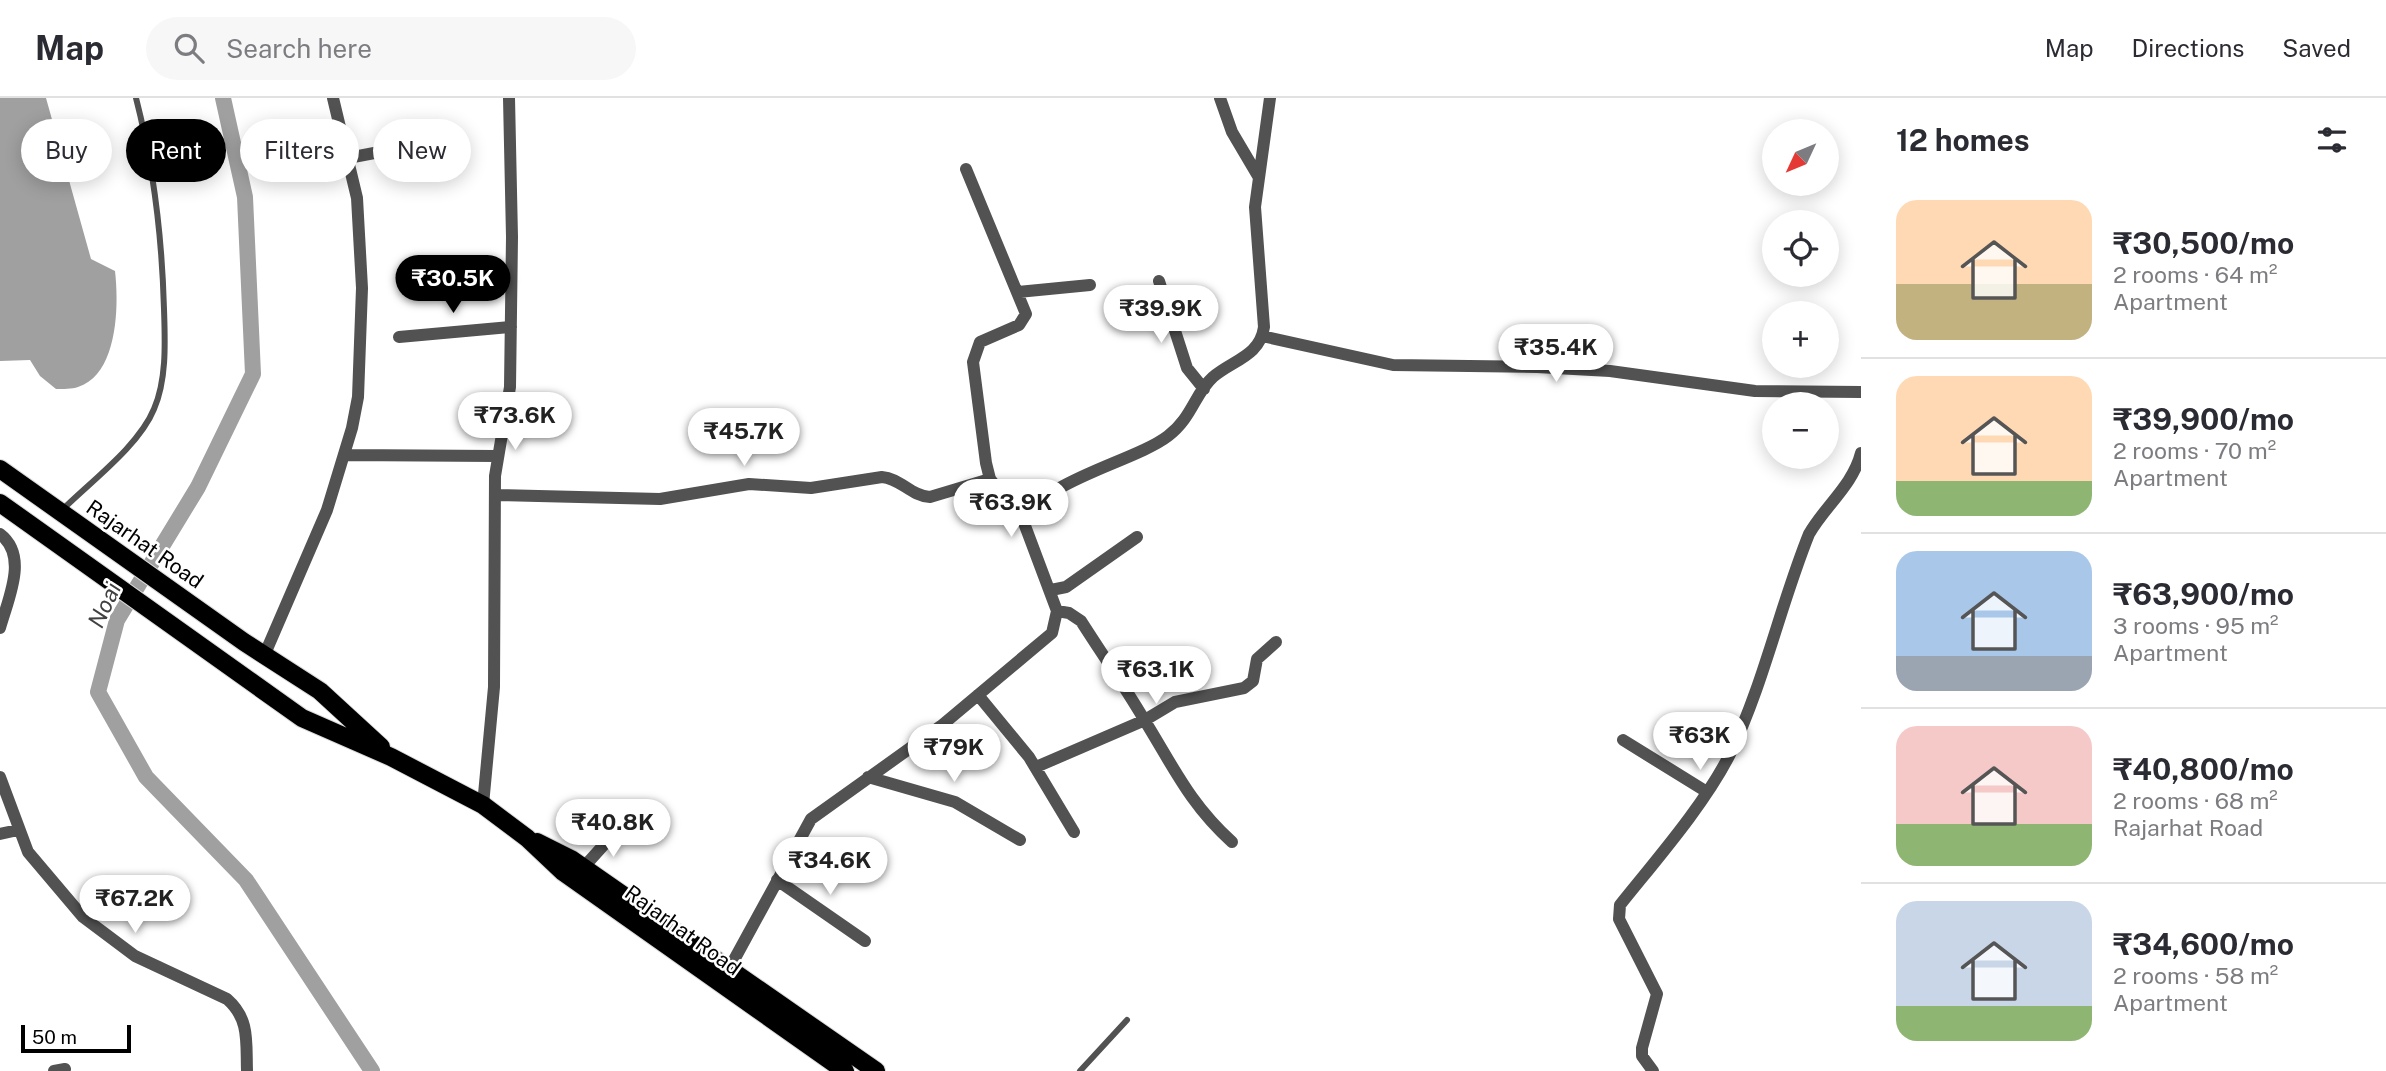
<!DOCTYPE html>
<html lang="en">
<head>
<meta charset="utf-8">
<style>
	:root { --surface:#fff; --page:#f7f7f7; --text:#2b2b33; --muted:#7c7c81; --line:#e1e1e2; --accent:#000 }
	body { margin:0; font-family:"Public Sans",sans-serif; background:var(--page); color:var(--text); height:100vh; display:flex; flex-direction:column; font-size:26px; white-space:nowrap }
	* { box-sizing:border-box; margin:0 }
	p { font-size:23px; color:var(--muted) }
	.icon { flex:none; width:38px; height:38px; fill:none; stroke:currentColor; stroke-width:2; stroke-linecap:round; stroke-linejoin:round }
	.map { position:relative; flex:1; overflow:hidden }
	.sheet { display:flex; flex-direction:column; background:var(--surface); width:525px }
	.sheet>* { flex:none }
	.hud { position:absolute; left:21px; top:21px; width:665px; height:63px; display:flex; gap:14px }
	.needle { width:46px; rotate:226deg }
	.controls { position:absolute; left:1762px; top:21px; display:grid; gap:14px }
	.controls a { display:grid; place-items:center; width:77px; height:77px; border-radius:50%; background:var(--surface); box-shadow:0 4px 18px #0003; font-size:35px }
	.scale { position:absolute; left:21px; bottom:18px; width:110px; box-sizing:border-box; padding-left:7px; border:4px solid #000; border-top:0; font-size:19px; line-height:24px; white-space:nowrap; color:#000; -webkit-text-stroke:5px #fff; paint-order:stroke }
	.price { position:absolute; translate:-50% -60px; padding:0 16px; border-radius:24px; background:#fff; color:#222; font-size:23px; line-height:46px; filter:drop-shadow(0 2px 4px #0008) }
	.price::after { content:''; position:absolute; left:50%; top:42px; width:21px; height:16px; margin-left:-10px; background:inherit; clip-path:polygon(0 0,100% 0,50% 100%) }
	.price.active { background:var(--accent); color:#fff }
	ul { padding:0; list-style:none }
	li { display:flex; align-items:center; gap:21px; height:175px; padding:0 35px }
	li+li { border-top:2px solid var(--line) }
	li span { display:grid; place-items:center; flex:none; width:196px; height:140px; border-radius:21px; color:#555 }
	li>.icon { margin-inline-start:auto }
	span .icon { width:84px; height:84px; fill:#fffc; stroke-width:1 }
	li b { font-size:30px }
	h2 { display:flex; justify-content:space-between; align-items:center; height:84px; padding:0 35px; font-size:30px }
	.chip { padding:0 24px; border-radius:32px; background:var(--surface); box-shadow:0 4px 18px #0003; font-size:24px; line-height:63px }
	.chip.active { background:var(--accent); color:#fff }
	header { display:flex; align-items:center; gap:42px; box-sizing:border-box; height:98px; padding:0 35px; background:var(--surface); border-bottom:2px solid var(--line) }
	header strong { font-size:33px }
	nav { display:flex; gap:38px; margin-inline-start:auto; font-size:24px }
	.search { width:490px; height:63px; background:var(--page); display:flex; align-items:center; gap:18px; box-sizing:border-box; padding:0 24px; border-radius:38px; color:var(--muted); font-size:26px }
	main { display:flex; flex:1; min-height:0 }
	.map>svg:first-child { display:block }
	.water { fill:#a0a0a0 }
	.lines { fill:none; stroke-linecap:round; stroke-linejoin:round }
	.canal { stroke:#a0a0a0; stroke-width:16 }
	.primary-casing { stroke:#dbdbdb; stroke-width:20 }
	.lane { stroke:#525252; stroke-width:6 }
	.street { stroke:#525252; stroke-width:12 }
	.primary { stroke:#000; stroke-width:18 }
	.labels { text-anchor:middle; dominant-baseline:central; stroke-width:5; stroke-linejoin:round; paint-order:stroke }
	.street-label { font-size:21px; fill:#000; stroke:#fff }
	.water-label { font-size:23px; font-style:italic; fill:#414141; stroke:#fff }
</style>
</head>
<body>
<header>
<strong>Map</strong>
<div class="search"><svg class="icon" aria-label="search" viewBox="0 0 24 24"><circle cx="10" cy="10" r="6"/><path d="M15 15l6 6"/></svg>Search here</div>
<nav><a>Map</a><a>Directions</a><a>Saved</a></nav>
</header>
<main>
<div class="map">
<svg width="1861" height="973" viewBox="0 0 1861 973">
	<rect width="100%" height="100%" fill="#fff"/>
	<!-- water -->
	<path class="water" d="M0,0H46L91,161L115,173C119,207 118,276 78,289C72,291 63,291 56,291L40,278L30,262L0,263Z"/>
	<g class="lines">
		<!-- canal -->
		<path class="canal" d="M223,0L245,99L253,276L198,389L117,522L98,594L146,679L246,782L372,973"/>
		<!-- primary casing -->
		<g class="primary-casing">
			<path id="primary" d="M0,371L244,544L320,593L381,649
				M0,405L302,620L391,659L483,707L527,740L563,774L845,973
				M537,744L571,761L876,973"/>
		</g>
		<!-- lane -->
		<path class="lane" d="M61,413C90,384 139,348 154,311C167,281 165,243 164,211C162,139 154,70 136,0
			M1080,973L1127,922"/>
		<!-- street -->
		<path class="street" d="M1220,0L1232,34L1258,78
			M348,60L411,48
			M966,71L1026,216L1019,227L980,244L973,264L986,365L990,381L1001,395L1027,418
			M1159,183L1187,270L1204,291
			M1018,194L1090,187
			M1262,238L1393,267L1537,269L1610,273L1755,293L1861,294
			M399,239L511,229
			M344,357L497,358
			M495,397L660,401L749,386L811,390L882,379C900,380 911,398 930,399L990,381
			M0,436C29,458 8,501 0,530
			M1051,492L1066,489L1137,439
			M1057,513L1069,515L1081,523C1102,556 1125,589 1145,623C1174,670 1190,706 1232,744
			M264,558L327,412L352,330L358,299L362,190L357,100L333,0
			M978,597L1029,659L1074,734
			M1623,642L1707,694
			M1036,669L1145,622L1175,604L1244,590L1253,583L1257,561L1276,544
			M0,679L28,754L83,819L135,858L227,901C250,921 246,944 247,973
			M868,679L955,704L1020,742
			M483,707L494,589L495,378L510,289L512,139L509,0
			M0,736L18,732
			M583,770L619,730
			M777,782L865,843
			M728,873L811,721L941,628L1052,535L1057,513L1024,425C1039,383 1134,364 1168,338C1192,320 1195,295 1213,279C1233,262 1260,258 1264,229L1255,109L1270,0
			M54,973L65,971
			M1653,973L1642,958V950L1657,896L1619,821L1620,807C1656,762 1705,706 1730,656C1764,585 1780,508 1809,436C1825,408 1853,387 1861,355"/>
		<!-- primary -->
		<use href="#primary" class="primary"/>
	</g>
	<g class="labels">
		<!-- street labels -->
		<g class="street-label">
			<text transform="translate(145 446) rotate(35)">Rajarhat Road</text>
			<text transform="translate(683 832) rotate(36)">Rajarhat Road</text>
		</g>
		<!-- water labels -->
		<g class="water-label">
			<text transform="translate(104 507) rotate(-65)">Noai</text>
		</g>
	</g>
</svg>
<div class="controls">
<a><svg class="needle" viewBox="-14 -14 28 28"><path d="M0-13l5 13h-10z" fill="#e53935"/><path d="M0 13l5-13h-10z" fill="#7c7c81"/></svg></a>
<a><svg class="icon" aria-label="locate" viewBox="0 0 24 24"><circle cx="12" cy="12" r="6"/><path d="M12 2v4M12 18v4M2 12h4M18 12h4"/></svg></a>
<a>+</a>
<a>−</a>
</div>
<div class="scale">50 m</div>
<b class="price active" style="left:453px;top:217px">₹30.5K</b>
<b class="price" style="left:1161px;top:247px">₹39.9K</b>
<b class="price" style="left:1556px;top:286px">₹35.4K</b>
<b class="price" style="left:515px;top:354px">₹73.6K</b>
<b class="price" style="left:744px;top:370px">₹45.7K</b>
<b class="price" style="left:1011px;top:441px">₹63.9K</b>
<b class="price" style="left:1156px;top:608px">₹63.1K</b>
<b class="price" style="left:1700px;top:674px">₹63K</b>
<b class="price" style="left:954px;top:686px">₹79K</b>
<b class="price" style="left:613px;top:761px">₹40.8K</b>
<b class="price" style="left:830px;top:799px">₹34.6K</b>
<b class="price" style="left:135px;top:837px">₹67.2K</b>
<div class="hud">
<a class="chip">Buy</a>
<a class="chip active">Rent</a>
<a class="chip">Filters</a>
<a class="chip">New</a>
</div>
</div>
<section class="sheet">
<h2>12 homes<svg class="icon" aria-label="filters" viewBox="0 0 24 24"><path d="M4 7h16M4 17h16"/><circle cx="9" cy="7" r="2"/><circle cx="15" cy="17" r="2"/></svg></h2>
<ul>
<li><span style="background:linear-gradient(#ffd9b3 60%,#c2b280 0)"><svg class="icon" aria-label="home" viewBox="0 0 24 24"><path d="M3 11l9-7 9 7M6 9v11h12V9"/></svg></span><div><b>₹30,500/mo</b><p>2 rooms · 64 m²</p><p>Apartment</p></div></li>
<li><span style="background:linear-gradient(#ffd9b3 75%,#8fb573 0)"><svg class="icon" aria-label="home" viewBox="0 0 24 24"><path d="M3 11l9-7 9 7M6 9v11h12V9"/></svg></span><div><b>₹39,900/mo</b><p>2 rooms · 70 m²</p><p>Apartment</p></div></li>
<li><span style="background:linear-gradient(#a9c7e8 75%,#9aa5b1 0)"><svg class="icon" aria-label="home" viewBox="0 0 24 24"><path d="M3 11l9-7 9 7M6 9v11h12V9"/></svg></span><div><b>₹63,900/mo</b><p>3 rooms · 95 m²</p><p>Apartment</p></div></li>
<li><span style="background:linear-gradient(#f6c9c9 70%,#8fb573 0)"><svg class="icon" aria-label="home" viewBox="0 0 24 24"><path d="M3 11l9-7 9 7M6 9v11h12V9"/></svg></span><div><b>₹40,800/mo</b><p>2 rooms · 68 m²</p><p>Rajarhat Road</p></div></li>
<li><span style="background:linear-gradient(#c9d6e8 75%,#8fb573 0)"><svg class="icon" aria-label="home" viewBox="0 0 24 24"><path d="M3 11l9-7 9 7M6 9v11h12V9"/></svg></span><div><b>₹34,600/mo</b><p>2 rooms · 58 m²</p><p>Apartment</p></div></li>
</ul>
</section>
</main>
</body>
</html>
